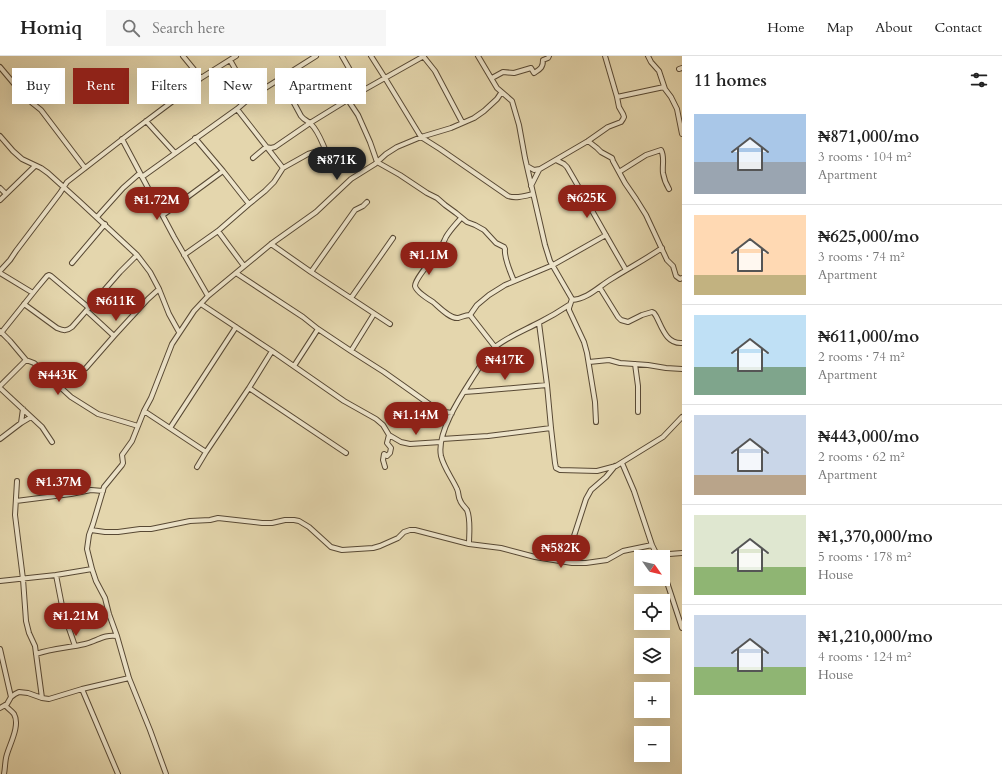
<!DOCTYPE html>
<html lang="en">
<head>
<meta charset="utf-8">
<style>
	:root { --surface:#fff; --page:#f6f6f6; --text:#222; --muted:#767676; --line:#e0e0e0; --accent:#8f2418 }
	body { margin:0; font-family:Cardo,serif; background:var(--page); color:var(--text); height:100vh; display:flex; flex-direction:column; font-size:15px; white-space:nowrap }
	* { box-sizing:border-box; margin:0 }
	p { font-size:13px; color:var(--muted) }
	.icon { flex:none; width:22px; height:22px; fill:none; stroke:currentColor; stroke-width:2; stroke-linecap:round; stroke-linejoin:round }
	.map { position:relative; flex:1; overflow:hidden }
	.panel { display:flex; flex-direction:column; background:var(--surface); width:320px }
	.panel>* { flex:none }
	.guide { position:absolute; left:12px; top:12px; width:380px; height:36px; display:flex; gap:8px }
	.needle { width:26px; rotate:124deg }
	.controls { position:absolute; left:634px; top:494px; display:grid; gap:8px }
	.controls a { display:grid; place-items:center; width:36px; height:36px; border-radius:0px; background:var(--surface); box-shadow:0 4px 16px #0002; font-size:20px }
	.price { position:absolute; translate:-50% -34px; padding:0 9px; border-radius:14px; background:var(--accent); color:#fff; font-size:13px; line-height:26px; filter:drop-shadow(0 1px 2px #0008) }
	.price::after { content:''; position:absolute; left:50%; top:24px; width:12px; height:9px; margin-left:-6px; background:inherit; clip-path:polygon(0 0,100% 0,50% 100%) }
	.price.selected { background:#222; color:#fff }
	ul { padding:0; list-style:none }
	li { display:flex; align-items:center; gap:12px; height:100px; padding:0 12px }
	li+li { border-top:1px solid var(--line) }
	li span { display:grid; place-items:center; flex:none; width:112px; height:80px; border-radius:0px; color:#555 }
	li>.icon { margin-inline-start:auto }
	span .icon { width:48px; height:48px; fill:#fffc; stroke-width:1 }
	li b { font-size:17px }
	h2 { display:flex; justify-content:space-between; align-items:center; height:48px; padding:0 12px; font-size:17px }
	.chip { padding:0 14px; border-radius:0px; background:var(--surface); box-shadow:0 4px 16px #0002; font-size:14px; line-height:36px }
	.chip.selected { background:var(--accent); color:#fff }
	header { display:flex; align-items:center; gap:24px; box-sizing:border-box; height:56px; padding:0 20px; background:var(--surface); border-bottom:1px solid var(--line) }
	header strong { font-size:19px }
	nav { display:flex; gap:22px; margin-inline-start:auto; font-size:14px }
	.search { width:280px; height:36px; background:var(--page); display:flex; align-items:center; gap:10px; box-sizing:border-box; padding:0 14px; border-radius:0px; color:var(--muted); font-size:15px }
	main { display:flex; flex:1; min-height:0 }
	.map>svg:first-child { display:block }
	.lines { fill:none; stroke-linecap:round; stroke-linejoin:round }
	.street-casing { stroke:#584934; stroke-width:6 }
	.street { stroke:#ede4ca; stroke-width:4 }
</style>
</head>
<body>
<header>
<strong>Homiq</strong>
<div class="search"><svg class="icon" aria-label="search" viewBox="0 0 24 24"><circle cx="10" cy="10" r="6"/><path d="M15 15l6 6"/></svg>Search here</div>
<nav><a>Home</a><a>Map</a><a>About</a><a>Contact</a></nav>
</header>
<main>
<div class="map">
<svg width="682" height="718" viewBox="0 0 682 718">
	<rect width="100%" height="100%" fill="#e4d6ad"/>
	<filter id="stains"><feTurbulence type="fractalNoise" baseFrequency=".005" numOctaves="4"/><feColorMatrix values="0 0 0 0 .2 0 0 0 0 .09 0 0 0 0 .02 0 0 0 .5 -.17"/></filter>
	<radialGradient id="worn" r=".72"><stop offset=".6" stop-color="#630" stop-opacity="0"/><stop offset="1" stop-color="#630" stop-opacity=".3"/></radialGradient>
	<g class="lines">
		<!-- street casing -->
		<g class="street-casing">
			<path id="street" d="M183,0L201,22
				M342,0L362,35
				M371,0L385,22L421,81L440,93L508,140C516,143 525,140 533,138
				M423,0L435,15L462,66
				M478,0L497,32L512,45L519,69L525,102L545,189L550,205L572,243L569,252V254L584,286L587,297L595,346L596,366
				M648,0L651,6L659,15L665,33L671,41L677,53L682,78
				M230,4L251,41
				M0,11L26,42L41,54L85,112
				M679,13L682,12
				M492,22L503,16L514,17L531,12L534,17C540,13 543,12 543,4L548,2L549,0
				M281,23L301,60C304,64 308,65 311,68C318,75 321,84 325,93C327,98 330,102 332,107
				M617,41L664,31
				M348,44L358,59L370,86L377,106L400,119L427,137L437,142L445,149L456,157L467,166L475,169L484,174L496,187L504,191L505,193C504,200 511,218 514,225
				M237,53L283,112L308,98L325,93
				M146,65L175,97
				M0,80L13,95L22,103L41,112L48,117L79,145L137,199L150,216L159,233L169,258L179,276
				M122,83L174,181L208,240
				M588,85L597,92L601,96L612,102L613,105L625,127L636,143L646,159L667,204L673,210L676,220L680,223L682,222
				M253,102L266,91L271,92L275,91L310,67L362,35L424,0
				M556,104L564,108L567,111C587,145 606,180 626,214
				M527,110L534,114L540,113L588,85L608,71L621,66L623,63L624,61L623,58L619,51L617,41L605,0
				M619,116L646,99L661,94C665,101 662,109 663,117C664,123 666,128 669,133
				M142,121L237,53L251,41L316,0
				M531,130L539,114
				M0,132L6,138
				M0,144L35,110
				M249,148L265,135L274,126L283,112
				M163,159L223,115
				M97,161L123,132L140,117
				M461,162C456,168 450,174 446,181C444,185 442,190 439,195C434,202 415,222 415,230C416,235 428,243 433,246C439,251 450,263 458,262C462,261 465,259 470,259L477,249L489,239L505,229L553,209L606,179
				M218,175L244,210
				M271,188L311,216L390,268
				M184,199L218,175L249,148L223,115L195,82
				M72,207L105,168
				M0,215L10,204L16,195L60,137L67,126L129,78L177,42L201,22L236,0
				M311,216L355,154L363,150L367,146
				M0,217L33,237
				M236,217L303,261L318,273L351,295L384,316L432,350L445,356L452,357
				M600,232L618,261L621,264L628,266L642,259L652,256L654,257L656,260C662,271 666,288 682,287
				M351,242L393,182
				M572,244C588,243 599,230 613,222C629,212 646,203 662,192
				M24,248L57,272C64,275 67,275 72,271L120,216L137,199
				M201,248L272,295L344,345L376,363L383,369L389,379L401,386L410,388L441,386
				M87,255L114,280
				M470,259L495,291
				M539,267L547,329L551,372L555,407L556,412L560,414L597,415L616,410L663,381L682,361
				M0,275L10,285L26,304L34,307L71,341L98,358L138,370
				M1,277L37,232L47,220L49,219L51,220L89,252
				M351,295L374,258
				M589,306L609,304L620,307L648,309L666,312L682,313
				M635,308L638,330V356
				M294,310L318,273
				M86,312L114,280L148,243L159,233
				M0,330L26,304
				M0,332L42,371L52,386
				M249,332L346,397
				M464,336L478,335L547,329
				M144,355L206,396
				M21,367L23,353
				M170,372L236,271
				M0,383L21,367L31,361
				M442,383L488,380L551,372
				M622,407L634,435L652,489L658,501
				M197,411L206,396L249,332L272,295
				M385,411L383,404L384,398L387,400L390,397L391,392L387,387L389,379
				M17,425L15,459L23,523L26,565L29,577L35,590L42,642
				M16,445L71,438L91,434L103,435
				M91,474L105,476H118L140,473H151L190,465L210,464L218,462L262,467H272L285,464H294L299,465L309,471L331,491L342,494L373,492L380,490L398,482L404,476L410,474H415L469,488L501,492L535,501L572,507H586L607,504L623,495L652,489
				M469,488C469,477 471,464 467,454C465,451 461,448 460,444C458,441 459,437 457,433C452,422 444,412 441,400C436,376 463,337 475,318C481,309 487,298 495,291C509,280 525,274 540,266C550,261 560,255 569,249
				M657,499L682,497
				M564,505L574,480L586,443L591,434L606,421L615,410
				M663,514L682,572
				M56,519L63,555L75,590
				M0,525L56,519L92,513
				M0,593L11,641
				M36,598C53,592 68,592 85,588C97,585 104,578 117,580
				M82,633L118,718
				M0,652L7,648L11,641L15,638L19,636L28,637L42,642L49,643L82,633L129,622
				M4,718C5,713 5,707 6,702C8,691 21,670 14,658C12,655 7,652 5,649
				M166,718L150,674L129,622L117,580L109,558L105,542L96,525L92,513L87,493L89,479L93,468L104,431L122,409L123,407L122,399L132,385L144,355L151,342L172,288L194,255L208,240L271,188L316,156L351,123L375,108L386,98L397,91L421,81L451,72L474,62L484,55L497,43L501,37"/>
		</g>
		<!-- street -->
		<use href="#street" class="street"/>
	</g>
	<rect width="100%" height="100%" filter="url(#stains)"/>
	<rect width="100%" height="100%" fill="url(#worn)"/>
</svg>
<div class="controls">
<a><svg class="needle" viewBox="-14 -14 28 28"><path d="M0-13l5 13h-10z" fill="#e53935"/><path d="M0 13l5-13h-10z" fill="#767676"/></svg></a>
<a><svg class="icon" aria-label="locate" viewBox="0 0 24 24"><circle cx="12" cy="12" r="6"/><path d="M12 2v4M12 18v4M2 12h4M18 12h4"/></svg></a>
<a><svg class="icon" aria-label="layers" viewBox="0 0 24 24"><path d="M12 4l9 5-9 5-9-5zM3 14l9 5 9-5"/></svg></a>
<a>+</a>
<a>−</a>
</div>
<b class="price selected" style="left:337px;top:125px">₦871K</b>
<b class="price" style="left:587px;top:163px">₦625K</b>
<b class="price" style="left:157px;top:165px">₦1.72M</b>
<b class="price" style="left:429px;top:220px">₦1.1M</b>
<b class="price" style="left:116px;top:266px">₦611K</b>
<b class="price" style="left:505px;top:325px">₦417K</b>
<b class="price" style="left:58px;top:340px">₦443K</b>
<b class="price" style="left:416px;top:380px">₦1.14M</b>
<b class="price" style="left:59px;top:447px">₦1.37M</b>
<b class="price" style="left:561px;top:513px">₦582K</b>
<b class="price" style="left:76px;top:581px">₦1.21M</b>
<div class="guide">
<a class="chip">Buy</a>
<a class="chip selected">Rent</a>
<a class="chip">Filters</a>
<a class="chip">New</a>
<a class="chip">Apartment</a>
</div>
</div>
<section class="panel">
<h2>11 homes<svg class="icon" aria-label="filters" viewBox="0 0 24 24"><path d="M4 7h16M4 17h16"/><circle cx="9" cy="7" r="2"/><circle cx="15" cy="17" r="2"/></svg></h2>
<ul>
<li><span style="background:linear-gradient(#a9c7e8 60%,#9aa5b1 0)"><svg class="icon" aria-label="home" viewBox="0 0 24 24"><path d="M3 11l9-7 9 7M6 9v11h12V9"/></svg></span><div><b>₦871,000/mo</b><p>3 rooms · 104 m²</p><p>Apartment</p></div></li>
<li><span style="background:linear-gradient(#ffd9b3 75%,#c2b280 0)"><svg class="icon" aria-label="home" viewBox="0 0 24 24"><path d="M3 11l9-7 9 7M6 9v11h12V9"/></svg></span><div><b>₦625,000/mo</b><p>3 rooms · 74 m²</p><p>Apartment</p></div></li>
<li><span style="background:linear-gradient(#bfe0f5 65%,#7fa58c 0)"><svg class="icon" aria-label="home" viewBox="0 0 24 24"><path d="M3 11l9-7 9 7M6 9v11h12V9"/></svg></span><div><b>₦611,000/mo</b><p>2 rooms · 74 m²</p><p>Apartment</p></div></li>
<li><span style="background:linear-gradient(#c9d6e8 75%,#b9a48a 0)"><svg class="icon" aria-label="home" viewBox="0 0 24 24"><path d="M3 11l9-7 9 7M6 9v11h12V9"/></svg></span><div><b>₦443,000/mo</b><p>2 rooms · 62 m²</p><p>Apartment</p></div></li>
<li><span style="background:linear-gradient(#dfe7d0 65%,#8fb573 0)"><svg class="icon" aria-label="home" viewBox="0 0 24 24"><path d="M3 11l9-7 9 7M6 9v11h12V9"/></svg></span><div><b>₦1,370,000/mo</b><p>5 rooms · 178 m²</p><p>House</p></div></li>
<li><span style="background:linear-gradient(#c9d6e8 65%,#8fb573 0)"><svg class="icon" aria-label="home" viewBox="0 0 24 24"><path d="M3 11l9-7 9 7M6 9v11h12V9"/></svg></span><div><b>₦1,210,000/mo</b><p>4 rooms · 124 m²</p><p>House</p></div></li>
</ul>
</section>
</main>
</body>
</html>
